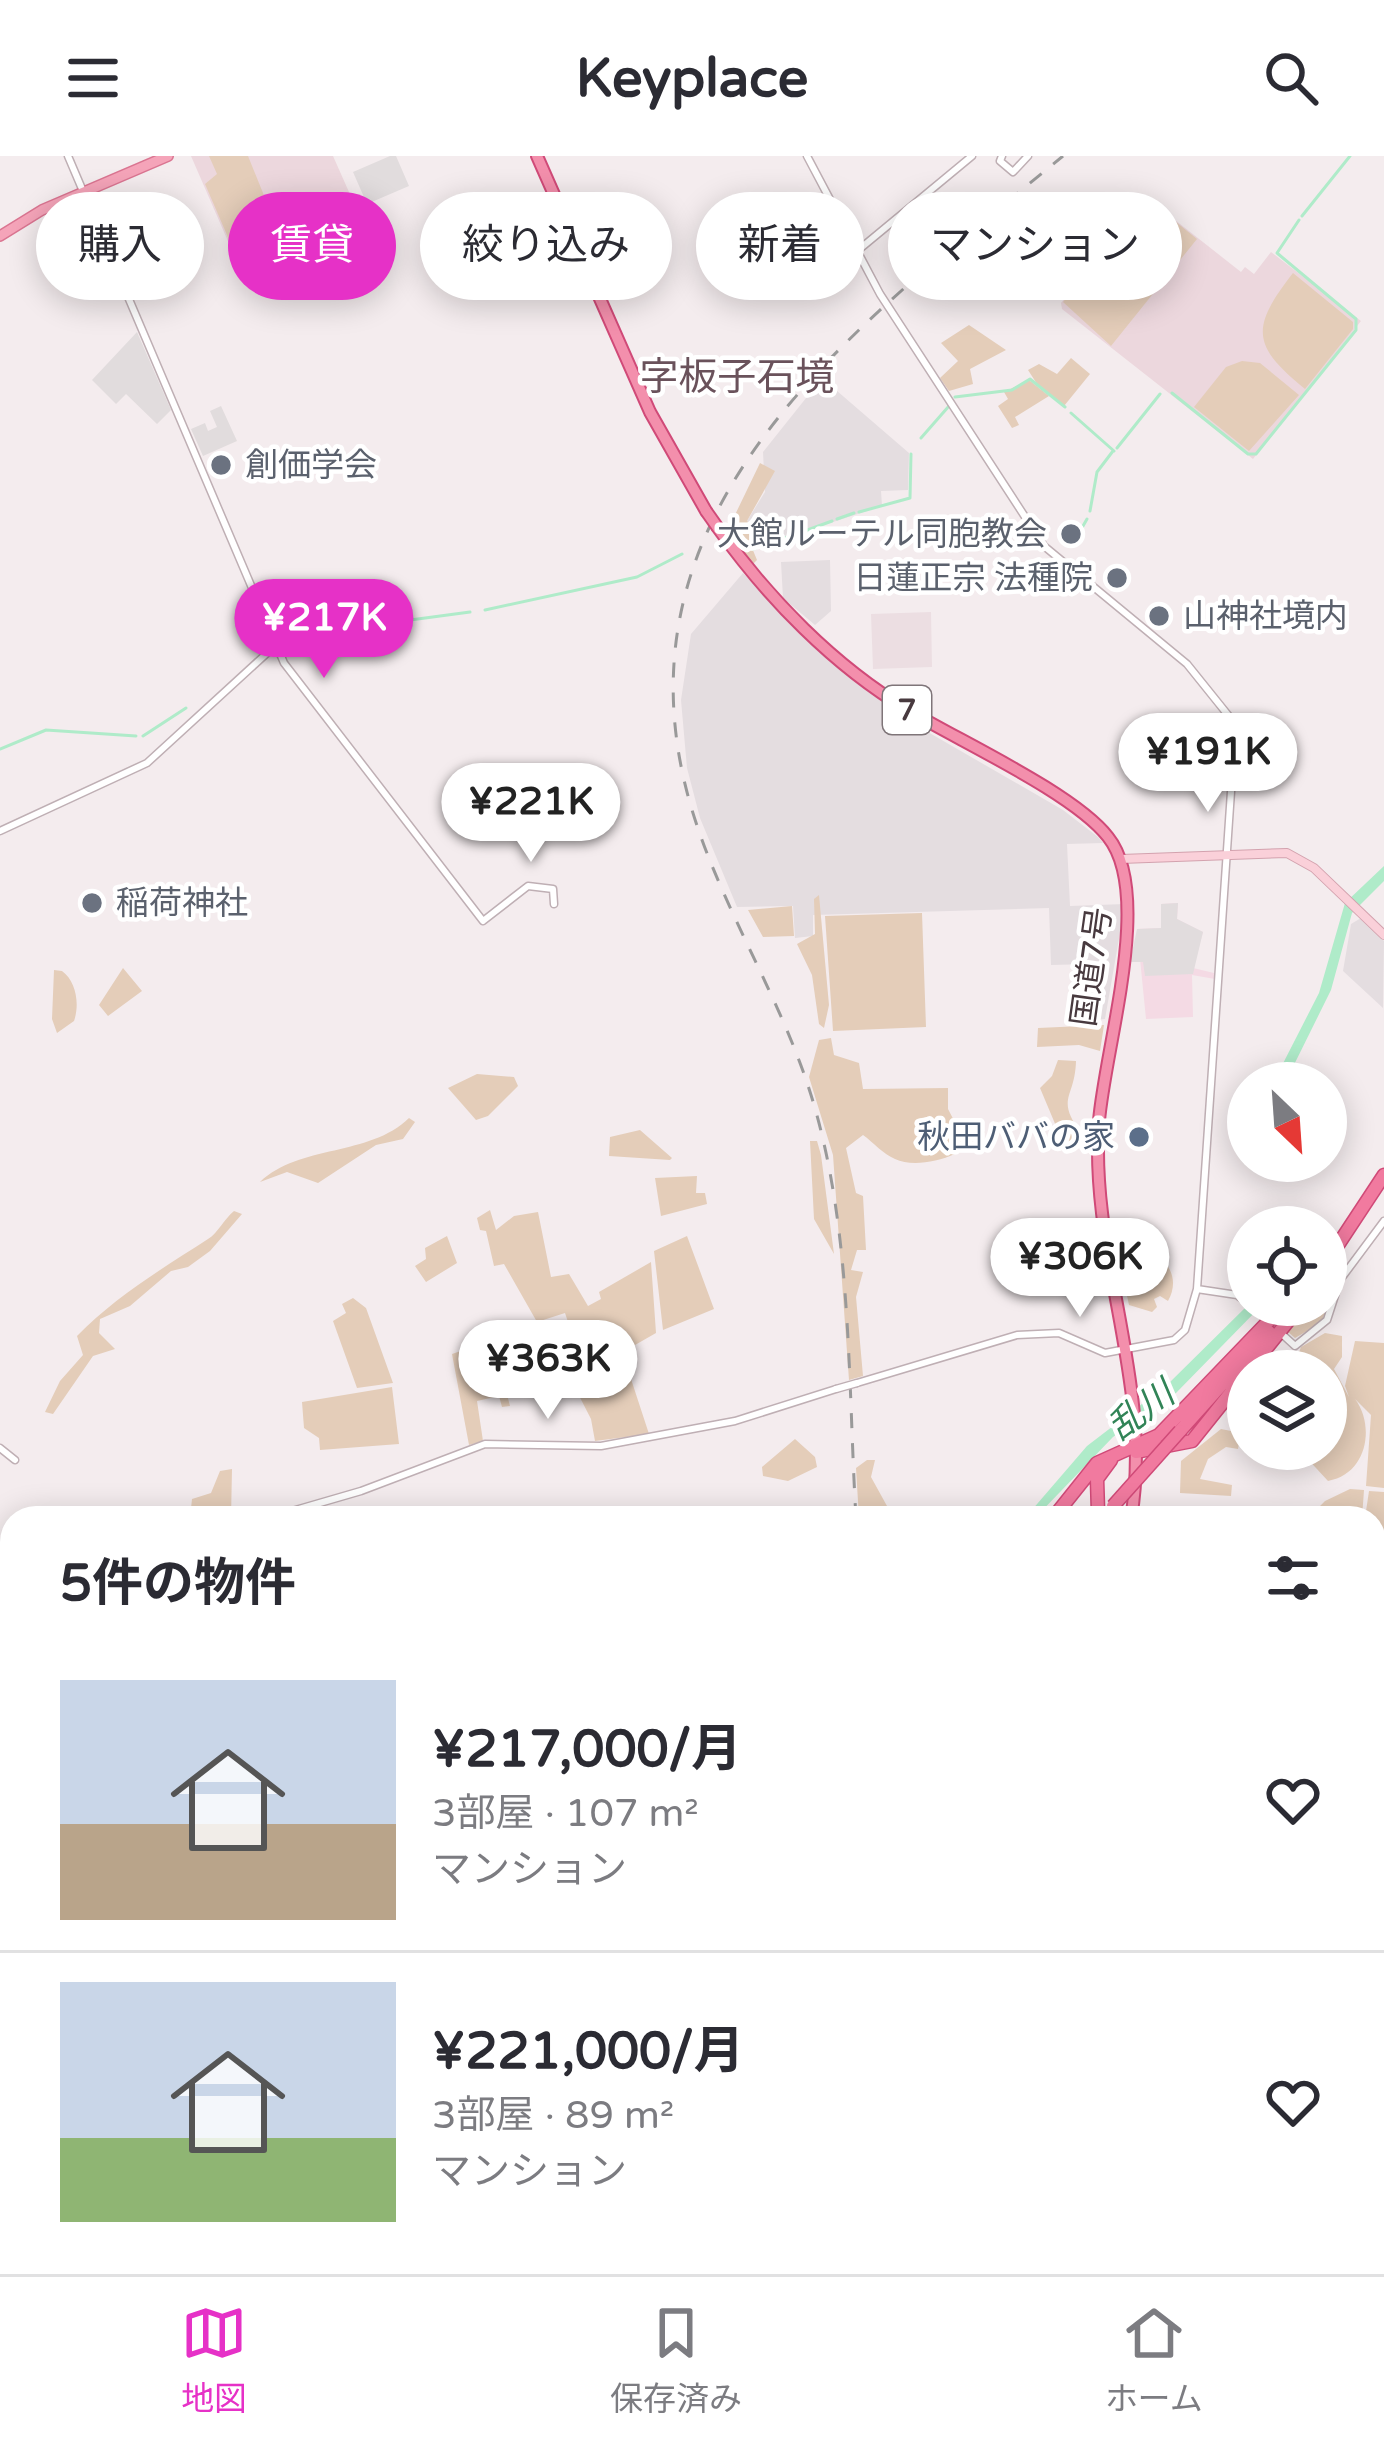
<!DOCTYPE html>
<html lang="ja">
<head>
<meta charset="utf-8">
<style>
	:root { --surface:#fff; --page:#f7f7f7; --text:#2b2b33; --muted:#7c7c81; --line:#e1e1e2; --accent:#e631c7 }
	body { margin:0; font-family:"Varela Round","Noto Sans JP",sans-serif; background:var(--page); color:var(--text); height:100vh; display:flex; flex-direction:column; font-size:45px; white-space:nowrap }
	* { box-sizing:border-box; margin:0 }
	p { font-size:39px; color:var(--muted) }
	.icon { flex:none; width:66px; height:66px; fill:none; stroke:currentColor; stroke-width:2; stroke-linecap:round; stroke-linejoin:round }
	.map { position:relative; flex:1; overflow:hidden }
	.side { position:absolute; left:0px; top:1350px; width:1386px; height:768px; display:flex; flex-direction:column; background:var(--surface); border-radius:36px 36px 0 0; box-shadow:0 6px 30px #0003 }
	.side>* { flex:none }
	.hud { position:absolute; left:36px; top:36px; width:1314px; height:108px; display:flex; gap:24px }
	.needle { width:78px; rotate:155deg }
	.controls { position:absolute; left:1227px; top:906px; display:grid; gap:24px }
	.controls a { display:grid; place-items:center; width:120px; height:120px; border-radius:50%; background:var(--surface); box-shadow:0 6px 30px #0003; font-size:60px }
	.price { position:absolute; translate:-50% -102px; padding:0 27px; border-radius:42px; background:#fff; color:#222; font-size:39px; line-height:78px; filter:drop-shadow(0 3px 6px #0008) }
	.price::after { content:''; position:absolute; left:50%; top:72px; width:36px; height:27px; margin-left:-18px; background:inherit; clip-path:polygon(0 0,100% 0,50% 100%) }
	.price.selected { background:var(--accent); color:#fff }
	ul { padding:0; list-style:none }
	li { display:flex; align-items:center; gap:36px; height:300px; padding:0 60px }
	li+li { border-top:3px solid var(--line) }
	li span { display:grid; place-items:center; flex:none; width:336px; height:240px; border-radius:0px; color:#555 }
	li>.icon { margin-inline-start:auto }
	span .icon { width:144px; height:144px; fill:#fffc; stroke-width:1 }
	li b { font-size:51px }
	h2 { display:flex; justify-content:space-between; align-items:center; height:144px; padding:0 60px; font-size:51px }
	.tag { padding:0 42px; border-radius:54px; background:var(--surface); box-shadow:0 6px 30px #0003; font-size:42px; line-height:108px }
	.tag.selected { background:var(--accent); color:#fff }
	header { display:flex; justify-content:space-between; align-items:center; height:156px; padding:0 60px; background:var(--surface); font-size:54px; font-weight:700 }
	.menu { display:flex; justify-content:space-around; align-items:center; height:168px; border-top:3px solid var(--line); background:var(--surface); font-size:33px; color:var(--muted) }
	.menu a { display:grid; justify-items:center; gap:6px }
	.menu .selected { color:var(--accent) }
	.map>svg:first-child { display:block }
	.residential { fill:#ecdee2 }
	.commercial { fill:#f4dae4 }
	.industrial { fill:#e4dde0 }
	.education { fill:#ecd7dd }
	.green { fill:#e4cdb9 }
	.parking { fill:#e1dcdd }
	.water { fill:#afebc9 }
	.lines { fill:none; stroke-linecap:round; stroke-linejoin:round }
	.stream { stroke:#afebc9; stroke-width:3 }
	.river { stroke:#afebc9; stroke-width:9 }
	.tertiary-casing { stroke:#bfafb4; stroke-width:9 }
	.secondary-casing { stroke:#d3a2ae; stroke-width:10 }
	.primary-casing { stroke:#da7591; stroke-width:12 }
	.trunk-casing { stroke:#d04a78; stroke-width:14 }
	.motorway-casing { stroke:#d04a78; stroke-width:15 }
	.tertiary { stroke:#fff; stroke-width:6 }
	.secondary { stroke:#fad0d9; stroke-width:8 }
	.primary { stroke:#f5a4b9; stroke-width:9 }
	.trunk { stroke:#f38fac; stroke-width:10 }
	.motorway { stroke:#f17a9f; stroke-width:12 }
	.rail { stroke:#999; stroke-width:3; stroke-dasharray:15 15; stroke-linecap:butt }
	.tertiary-bridge-casing { stroke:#bfafb4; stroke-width:9; stroke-linecap:butt }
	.trunk-bridge-casing { stroke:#d04a78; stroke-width:14; stroke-linecap:butt }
	.motorway-bridge-casing { stroke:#d04a78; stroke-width:15; stroke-linecap:butt }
	.tertiary-bridge { stroke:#fff; stroke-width:6 }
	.trunk-bridge { stroke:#f38fac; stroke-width:10 }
	.motorway-bridge { stroke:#f17a9f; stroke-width:12 }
	.worship-dot { fill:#6b7280; stroke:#fff; stroke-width:4.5 }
	.service-dot { fill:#5c6f8a; stroke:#fff; stroke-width:4.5 }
	.labels { text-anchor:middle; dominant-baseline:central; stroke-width:9; stroke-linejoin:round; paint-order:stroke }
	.shield { fill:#fff; stroke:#7f7579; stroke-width:3 }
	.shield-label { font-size:30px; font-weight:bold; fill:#483a3f }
	.worship-label { font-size:33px; fill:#5b616d; stroke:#fff; text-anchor:start }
	.street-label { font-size:33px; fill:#483a3f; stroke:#fff }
	.service-label { font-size:33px; fill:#4e5e75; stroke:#fff; text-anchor:end }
	.water-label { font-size:36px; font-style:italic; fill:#318457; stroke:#fff }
	.quarter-label { font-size:39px; fill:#6a525b; stroke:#fff }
</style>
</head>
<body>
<header><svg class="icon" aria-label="menu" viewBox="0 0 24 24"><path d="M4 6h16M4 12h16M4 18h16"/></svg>Keyplace<svg class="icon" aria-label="search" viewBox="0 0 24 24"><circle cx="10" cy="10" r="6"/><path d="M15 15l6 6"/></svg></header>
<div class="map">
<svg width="1384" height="2118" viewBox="0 0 1384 2118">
	<rect width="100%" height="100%" fill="#f4ecee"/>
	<!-- residential -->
	<path class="residential" d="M931,456L932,511L873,513L871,458Z"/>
	<!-- commercial -->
	<path class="commercial" d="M1178,747L1177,763L1203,776L1193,812L1214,817L1215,823L1192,819L1193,861L1146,863L1137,773L1161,772V748Z"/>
	<!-- industrial -->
	<path class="industrial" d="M822,222L909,297L908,334L881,335L882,350L775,385L747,365L765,336L763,296Z
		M830,404L831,455L815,469L783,442L781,406Z
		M743,417L801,478L914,568L1063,654L1098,681L1103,687L1067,688L1070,750L1125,748L1105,863L1092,864L1090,808L1051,809L1049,752L813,759V780L795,782L793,750L737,751L700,662L687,612L681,544L691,478Z
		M1361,762L1384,785L1383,852L1343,815L1351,768Z
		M1374,1636L1384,1637V1926L1374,1914Z"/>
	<!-- education -->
	<path class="education" d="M191,0H333L357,54L237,106Z
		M1147,42L1241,116L1245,111L1254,118L1271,96L1361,165L1253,303L1062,153L1061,147Z"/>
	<!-- green -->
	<path class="green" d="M209,0H248L278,74L265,80L262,72L230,86L205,28L217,18Z
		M1149,44L1197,83L1111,190L1063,146Z
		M756,84L770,116L749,131L719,102Z
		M1293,117L1353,166V173L1305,233C1252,190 1250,172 1293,117Z
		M969,169L1006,194L970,213L973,228L949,235L940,222L958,205L941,187Z
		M1071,202L1090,218L1064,250L1039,231L1028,214L1039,208L1057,218Z
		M1242,205L1260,207L1299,239L1249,295L1194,251L1226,211Z
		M1029,224L1049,240L1015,261L1019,269L1012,272L998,250L1008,243L1004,236Z
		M760,307L775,315L747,365L775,385L752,392L757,404L753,408L723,369L733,363Z
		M819,739L829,849L824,872L819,868L812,819L797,788L815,778L814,743Z
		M792,750L794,780L763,781L748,754Z
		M922,757L926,871L833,875L825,760Z
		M123,812L142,835L108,860L99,849Z
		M62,815C76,825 80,848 74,865L57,877L52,863L54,814Z
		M1104,869L1100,895L1079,889L1037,891L1038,872Z
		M831,882L834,899L859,907L863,933L948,932V953L961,978L975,968L985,976C970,998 920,1015 895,1003C883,998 874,987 863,979L846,992L856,1037L863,1040L866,1094H857L851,1114L863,1116L856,1141L863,1220L849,1224L833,999L809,921L819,884Z
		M1058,904L1076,905C1075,944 1054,941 1083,980L1074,990L1064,989L1040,932L1052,920Z
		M477,918L514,921L518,930L488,960L476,964L448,932Z
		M409,962L415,966L403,983L376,989L318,1027L287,1016L260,1026C300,988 369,1001 409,962Z
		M640,974L672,1002L670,1004L609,1000L610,981Z
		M810,985H817L821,999L834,1098L814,1063Z
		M697,1020L696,1037H705L707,1048L661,1060L655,1022Z
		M490,1054L496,1074L514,1060L538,1056L551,1121L569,1118L588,1150L601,1143L599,1136L651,1106L656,1177L621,1197L618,1186L609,1190L601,1165L570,1172L565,1157L537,1166L504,1108L494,1110L486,1075L480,1074L477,1062Z
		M234,1055L242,1058L210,1095L188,1111L171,1115L130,1150L100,1163L99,1177L115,1193L93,1200L53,1258L45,1256L60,1225L83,1199L77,1180C115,1141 163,1112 208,1083C218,1077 224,1063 234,1055Z
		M447,1080L457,1107L426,1126L415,1110L426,1103L425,1092Z
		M687,1080L714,1153L663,1174L654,1095Z
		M1153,1096C1171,1108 1179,1125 1168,1145L1160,1140L1154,1143L1157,1151L1152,1156L1129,1149L1120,1107Z
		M1336,1110L1340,1118L1321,1167L1295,1182L1287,1175L1306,1149H1326V1124Z
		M353,1142L366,1152L393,1227L357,1232L333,1165L346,1157L342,1148Z
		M1325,1177L1342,1180V1201L1334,1213L1349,1241L1345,1230L1355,1185L1384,1187V1332L1366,1330L1371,1259L1355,1243C1375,1269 1368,1318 1328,1325L1304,1299L1311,1295L1324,1299L1340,1280L1332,1236L1326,1238V1215H1292L1301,1191Z
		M493,1184L510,1250L502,1251L499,1240L477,1245L483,1285L469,1289L452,1198Z
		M595,1204L602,1220L616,1215L620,1226L631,1223L649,1278L595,1285L591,1263L571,1224L585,1218L583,1206Z
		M392,1231L399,1288L320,1294L319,1282L304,1272L302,1246Z
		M1221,1273L1241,1277L1238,1293L1226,1291L1208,1303L1200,1323L1232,1329L1231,1340L1180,1337L1181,1305Z
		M795,1283L815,1301L817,1311L788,1325L763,1320L762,1311Z
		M867,1304H875L871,1321L887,1350L882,1362H859L856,1312Z
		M232,1313L231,1362H190L192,1343L211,1337L220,1315Z
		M1350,1333L1364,1334L1362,1362H1287L1298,1351L1311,1359L1325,1345Z
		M1369,1335L1384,1336V1422L1374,1416V1362H1365Z
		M1374,1422L1384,1428V1635L1374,1634Z
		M12,1558V2106H621L619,2118H0V1567Z
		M1374,1924L1384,1937V2118H1377L1374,2105Z"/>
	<!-- parking -->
	<path class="parking" d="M390,0H396L409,30L367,48L353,16Z
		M137,176L171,254L157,268L126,238L116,248L92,224Z
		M221,250L237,285L203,300L191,273L205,267L208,275L217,271L210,255Z
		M1178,747L1177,763L1203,776L1193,818L1145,820L1143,806H1130L1137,773L1161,772V748Z"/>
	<!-- water -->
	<path class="water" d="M1384,710V725L1352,757L1331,834L1285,927H1273L1319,837L1345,747Z
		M1248,1149H1262L1176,1237L1113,1281L1035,1362H1025L1087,1290L1168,1228Z"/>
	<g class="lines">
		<!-- stream -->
		<path class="stream" d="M1302,60L1350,0
			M1172,237L1248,298H1256L1356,174V163L1277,97L1299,64
			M955,241L1012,234L1030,223L1065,251
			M1071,257L1114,295
			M921,282L949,250
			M1117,292L1160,238
			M1090,355L1097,316L1113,295
			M859,356L910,342L911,298
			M837,363L854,357
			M802,376L832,365
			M1079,377L1087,363
			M753,393L788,381
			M1040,425L1052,404
			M485,454L637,421L682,398
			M313,477L470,456
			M143,580L186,552
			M0,593L46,574L136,580
			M699,2117L704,2118"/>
		<!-- river -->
		<path class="river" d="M628,2118L629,2106"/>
		<!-- tertiary casing -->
		<g class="tertiary-casing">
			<path id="tertiary" d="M68,0L284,507L483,765L528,730L553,733L554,748
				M807,0L880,138L1044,390L1187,508L1232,564L1235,577L1197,1133L1185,1174L1174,1184L1105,1197L1059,1177L1017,1179L857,1227
				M1002,0L1000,5L1013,16L1028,0
				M856,96L972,0
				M0,675L147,607L277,488
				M1197,1133L1237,1139L1248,1147
				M1250,1149L1265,1162
				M1283,1179L1295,1190L1327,1164L1340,1124L1384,1065
				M0,1292L15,1304
				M268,1362L361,1335L485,1288L601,1290L735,1265L836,1233
				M0,1461L12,1455"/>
		</g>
		<!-- secondary casing -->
		<g class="secondary-casing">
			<path id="secondary" d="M1121,703L1287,697L1314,712L1384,779"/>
		</g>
		<!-- primary casing -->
		<g class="primary-casing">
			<path id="primary" d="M0,80L42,54L168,0"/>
		</g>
		<!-- trunk casing -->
		<g class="trunk-casing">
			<path id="trunk" d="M537,0L650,256L706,355
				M718,372C768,442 834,510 908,554C959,585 1074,637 1108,681C1154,738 1105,891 1099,965C1089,1100 1154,1228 1131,1362
				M1004,2118L1008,2106"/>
		</g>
		<!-- motorway casing -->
		<g class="motorway-casing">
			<path id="motorway" d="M1326,1107L1384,1019
				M1180,1275L1269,1176
				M1136,1296L1192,1285L1301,1149
				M1098,1356L1097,1323L1111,1304
				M1053,1362L1097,1307L1159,1279L1284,1149
				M660,2118L664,2106
				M673,2118L676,2106
				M685,2118L686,2106"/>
		</g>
		<!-- tertiary -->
		<use href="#tertiary" class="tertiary"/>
		<!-- secondary -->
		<use href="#secondary" class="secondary"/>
		<!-- primary -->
		<use href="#primary" class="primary"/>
		<!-- trunk -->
		<use href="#trunk" class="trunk"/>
		<!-- motorway -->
		<use href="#motorway" class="motorway"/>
		<!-- rail -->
		<path class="rail" d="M856,1362C848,1229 852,1085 816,956C787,850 724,759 692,654C601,351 859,168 1063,0
			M852,2118V2106"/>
		<!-- tertiary-bridge casing -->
		<g class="tertiary-bridge-casing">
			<path id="tertiary-bridge" d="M836,1233L857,1227"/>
		</g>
		<!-- trunk-bridge casing -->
		<g class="trunk-bridge-casing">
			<path id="trunk-bridge" d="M706,355L718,372"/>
		</g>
		<!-- motorway-bridge casing -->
		<g class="motorway-bridge-casing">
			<path id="motorway-bridge" d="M1113,1350L1180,1275"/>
		</g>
		<!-- tertiary-bridge -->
		<use href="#tertiary-bridge" class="tertiary-bridge"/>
		<!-- trunk-bridge -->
		<use href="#trunk-bridge" class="trunk-bridge"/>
		<!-- motorway-bridge -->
		<use href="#motorway-bridge" class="motorway-bridge"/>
	</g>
	<!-- markers -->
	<g class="worship-dot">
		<circle cx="221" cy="309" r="12"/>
		<circle cx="1071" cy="378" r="12"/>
		<circle cx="1117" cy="422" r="12"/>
		<circle cx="1159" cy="460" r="12"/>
		<circle cx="92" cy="747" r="12"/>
	</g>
	<circle class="service-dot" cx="1139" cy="981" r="12"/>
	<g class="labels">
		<!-- shield labels -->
		<rect class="shield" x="883" y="530" width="48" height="48" rx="9"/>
		<g class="shield-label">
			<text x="907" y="554">7</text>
		</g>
		<!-- worship labels -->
		<g class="worship-label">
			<text x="245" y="309">創価学会</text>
			<text x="1047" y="378" text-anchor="end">大館ルーテル同胞教会</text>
			<text x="1093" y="422" text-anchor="end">日蓮正宗 法種院</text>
			<text x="1183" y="460">山神社境内</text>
			<text x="116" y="747">稲荷神社</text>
		</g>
		<!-- street labels -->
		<g class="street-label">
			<text transform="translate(1092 811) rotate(-82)">国道7号</text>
		</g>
		<!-- service labels -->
		<g class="service-label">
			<text x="1115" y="981">秋田ババの家</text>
		</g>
		<!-- water labels -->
		<g class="water-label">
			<text transform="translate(1141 1255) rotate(-37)">乱川</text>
		</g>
		<!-- quarter labels -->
		<g class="quarter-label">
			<text x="737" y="221">字板子石境</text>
		</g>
	</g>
</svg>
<div class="controls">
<a><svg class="needle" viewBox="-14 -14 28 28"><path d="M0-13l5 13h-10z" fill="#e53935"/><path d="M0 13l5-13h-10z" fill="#7c7c81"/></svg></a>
<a><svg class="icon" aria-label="locate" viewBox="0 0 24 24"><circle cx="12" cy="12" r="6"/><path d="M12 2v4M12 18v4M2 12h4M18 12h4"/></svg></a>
<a><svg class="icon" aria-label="layers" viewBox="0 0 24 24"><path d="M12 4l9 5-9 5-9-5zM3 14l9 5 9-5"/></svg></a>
</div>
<b class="price selected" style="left:324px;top:525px">¥217K</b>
<b class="price" style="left:1208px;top:659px">¥191K</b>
<b class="price" style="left:531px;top:709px">¥221K</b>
<b class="price" style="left:1080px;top:1164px">¥306K</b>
<b class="price" style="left:548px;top:1266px">¥363K</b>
<div class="hud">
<a class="tag">購入</a>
<a class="tag selected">賃貸</a>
<a class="tag">絞り込み</a>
<a class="tag">新着</a>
<a class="tag">マンション</a>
</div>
<section class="side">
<h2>5件の物件<svg class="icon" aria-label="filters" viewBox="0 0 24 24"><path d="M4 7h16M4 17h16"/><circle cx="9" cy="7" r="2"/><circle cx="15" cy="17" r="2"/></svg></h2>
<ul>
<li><span style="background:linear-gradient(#c9d6e8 60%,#b9a48a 0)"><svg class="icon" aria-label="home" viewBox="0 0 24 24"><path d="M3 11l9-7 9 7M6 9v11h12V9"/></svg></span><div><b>¥217,000/月</b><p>3部屋 · 107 m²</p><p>マンション</p></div><svg class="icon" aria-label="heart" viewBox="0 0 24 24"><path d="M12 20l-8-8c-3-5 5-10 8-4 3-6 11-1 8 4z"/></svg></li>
<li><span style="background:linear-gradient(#c9d6e8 65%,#8fb573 0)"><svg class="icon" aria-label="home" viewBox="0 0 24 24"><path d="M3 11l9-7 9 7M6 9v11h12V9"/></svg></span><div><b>¥221,000/月</b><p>3部屋 · 89 m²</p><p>マンション</p></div><svg class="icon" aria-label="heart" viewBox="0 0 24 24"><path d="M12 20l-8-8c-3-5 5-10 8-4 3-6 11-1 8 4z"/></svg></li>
</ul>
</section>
</div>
<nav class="menu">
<a class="selected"><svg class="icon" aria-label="map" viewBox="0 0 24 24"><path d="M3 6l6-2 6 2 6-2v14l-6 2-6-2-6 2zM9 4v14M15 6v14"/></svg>地図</a>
<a><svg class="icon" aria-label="saved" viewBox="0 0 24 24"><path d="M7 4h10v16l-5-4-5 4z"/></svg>保存済み</a>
<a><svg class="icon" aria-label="home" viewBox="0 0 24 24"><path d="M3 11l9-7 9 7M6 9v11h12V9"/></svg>ホーム</a>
</nav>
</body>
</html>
